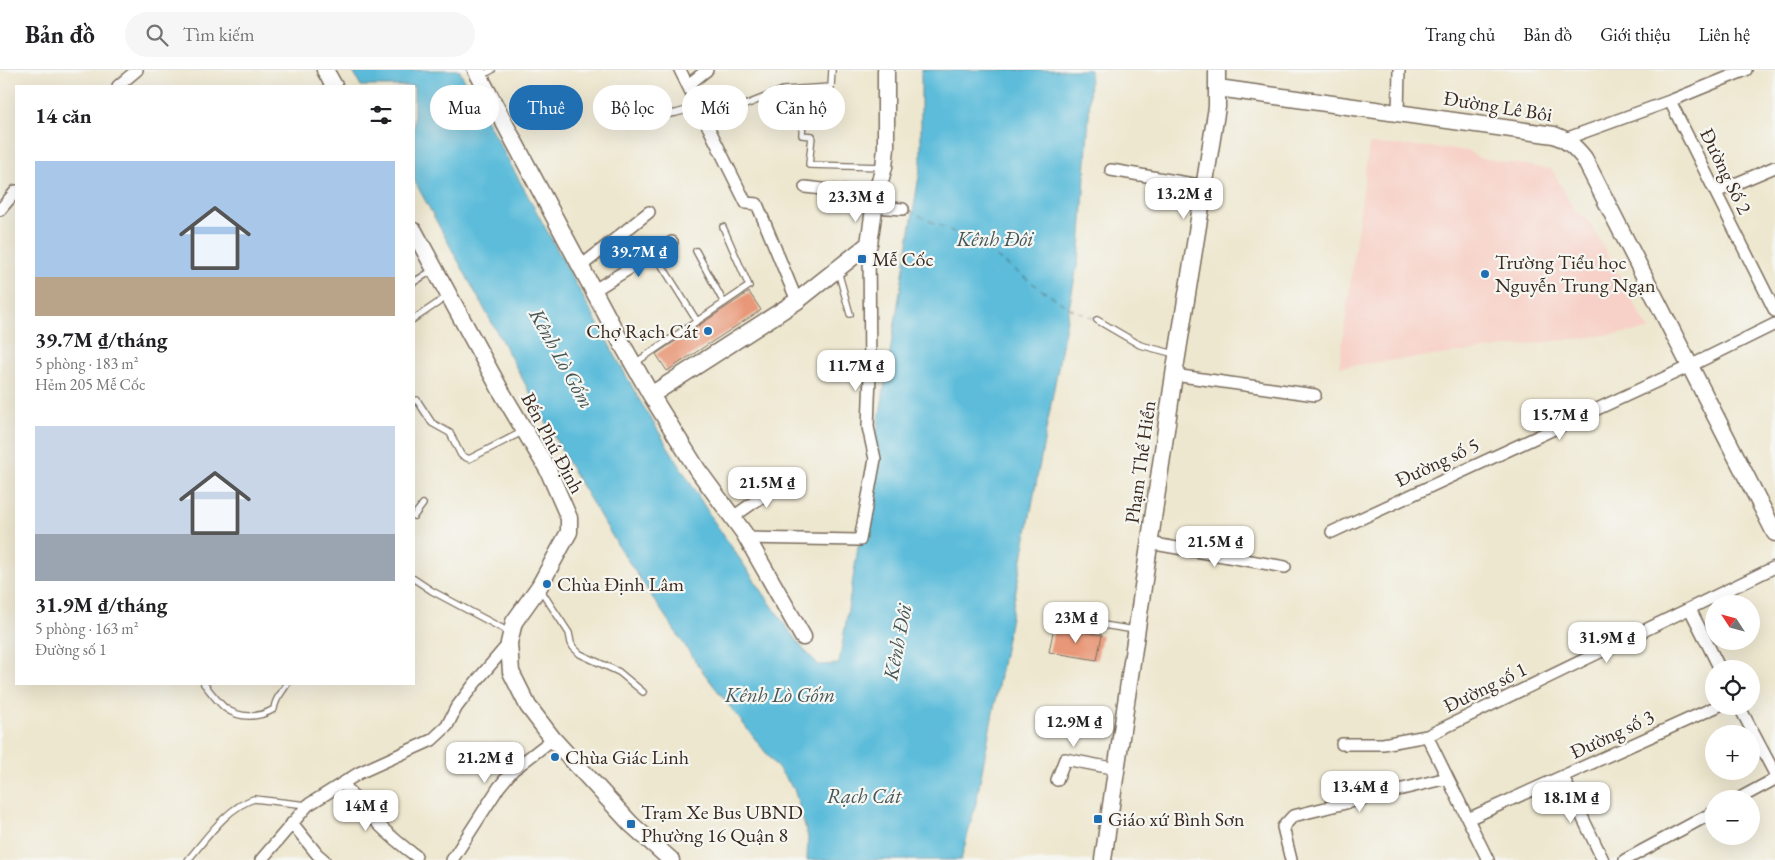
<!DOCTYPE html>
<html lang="vi">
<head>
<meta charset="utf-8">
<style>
	:root { --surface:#fff; --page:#f6f6f6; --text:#202124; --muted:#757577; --line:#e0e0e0; --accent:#1f6fb2 }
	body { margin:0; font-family:"EB Garamond",serif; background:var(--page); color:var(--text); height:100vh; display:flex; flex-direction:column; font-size:19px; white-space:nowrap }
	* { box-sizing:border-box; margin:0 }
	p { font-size:16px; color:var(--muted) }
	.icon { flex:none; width:28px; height:28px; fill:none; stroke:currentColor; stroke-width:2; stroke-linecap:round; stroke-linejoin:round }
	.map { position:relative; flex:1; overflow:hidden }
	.side { position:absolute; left:15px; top:15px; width:400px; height:600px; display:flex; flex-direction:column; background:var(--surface); border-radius:0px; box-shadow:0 5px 20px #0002 }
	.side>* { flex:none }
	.hud { position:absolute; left:430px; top:15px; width:475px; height:45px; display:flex; gap:10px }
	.needle { width:32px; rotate:306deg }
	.buttons { position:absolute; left:1705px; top:525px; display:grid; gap:10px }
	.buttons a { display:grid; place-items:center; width:55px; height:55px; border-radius:50%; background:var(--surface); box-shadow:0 5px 20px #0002; font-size:25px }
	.price { position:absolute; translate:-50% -42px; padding:0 11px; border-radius:10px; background:#fff; color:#222; font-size:16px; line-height:32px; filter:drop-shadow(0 1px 2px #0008) }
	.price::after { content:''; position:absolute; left:50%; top:30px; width:15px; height:11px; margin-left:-8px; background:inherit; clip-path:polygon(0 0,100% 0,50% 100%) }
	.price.on { background:var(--accent); color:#fff }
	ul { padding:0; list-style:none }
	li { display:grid; align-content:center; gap:10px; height:265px; padding:0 20px }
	li span { display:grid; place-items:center; height:155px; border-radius:0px; color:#555 }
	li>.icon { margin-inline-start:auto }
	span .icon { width:90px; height:90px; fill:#fffc; stroke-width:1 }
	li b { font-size:21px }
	h2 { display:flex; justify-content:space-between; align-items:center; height:60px; padding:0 20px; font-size:21px }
	.tag { padding:0 18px; border-radius:22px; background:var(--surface); box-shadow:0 5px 20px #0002; font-size:18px; line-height:45px }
	.tag.on { background:var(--accent); color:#fff }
	header { display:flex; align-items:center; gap:30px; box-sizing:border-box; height:70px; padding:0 25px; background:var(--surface); border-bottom:1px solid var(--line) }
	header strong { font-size:24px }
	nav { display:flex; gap:28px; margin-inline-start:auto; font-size:18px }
	.search { width:350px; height:45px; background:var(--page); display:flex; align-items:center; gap:12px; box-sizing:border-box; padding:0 18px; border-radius:28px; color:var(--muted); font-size:19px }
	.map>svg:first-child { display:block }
	.built { fill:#f7d1c7 }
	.water { fill:#5cbcda; stroke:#4c737c }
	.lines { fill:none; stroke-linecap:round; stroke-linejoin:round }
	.ferry { stroke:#455656; stroke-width:1; stroke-dasharray:6 5; stroke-linecap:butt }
	.building { fill:#e89878 }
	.lane-casing { stroke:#7a6c5c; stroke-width:8 }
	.street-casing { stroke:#7a6c5c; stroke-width:14 }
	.secondary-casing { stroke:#7a6c5c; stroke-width:19 }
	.lane { stroke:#fff; stroke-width:5.5 }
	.street { stroke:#fff; stroke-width:11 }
	.secondary { stroke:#fff; stroke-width:16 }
	.poi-dot { fill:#1f6fb2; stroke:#f6f6f2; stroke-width:2 }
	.labels { text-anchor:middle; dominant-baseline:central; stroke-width:4.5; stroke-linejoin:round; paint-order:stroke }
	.street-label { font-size:20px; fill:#3b2a1e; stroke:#f6f6f2 }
	.poi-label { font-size:20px; fill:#3b2a1e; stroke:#f6f6f2; text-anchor:start }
	.water-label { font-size:21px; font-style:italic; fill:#455656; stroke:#f6f6f2 }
</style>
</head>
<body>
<header>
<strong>Bản đồ</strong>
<div class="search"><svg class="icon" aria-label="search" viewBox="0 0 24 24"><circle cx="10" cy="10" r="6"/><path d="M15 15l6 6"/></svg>Tìm kiếm</div>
<nav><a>Trang chủ</a><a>Bản đồ</a><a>Giới thiệu</a><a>Liên hệ</a></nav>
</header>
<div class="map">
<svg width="1775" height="790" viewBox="0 0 1775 790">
	<rect width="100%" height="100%" fill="#f6f6f2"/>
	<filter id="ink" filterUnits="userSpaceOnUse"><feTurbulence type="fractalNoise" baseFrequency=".02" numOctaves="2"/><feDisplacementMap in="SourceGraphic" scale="10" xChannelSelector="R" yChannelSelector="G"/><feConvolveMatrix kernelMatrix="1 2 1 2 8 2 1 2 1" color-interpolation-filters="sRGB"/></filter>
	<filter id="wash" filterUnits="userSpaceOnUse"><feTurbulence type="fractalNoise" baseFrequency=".0096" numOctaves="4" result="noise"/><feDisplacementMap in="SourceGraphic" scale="20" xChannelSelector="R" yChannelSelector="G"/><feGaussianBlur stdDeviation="1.12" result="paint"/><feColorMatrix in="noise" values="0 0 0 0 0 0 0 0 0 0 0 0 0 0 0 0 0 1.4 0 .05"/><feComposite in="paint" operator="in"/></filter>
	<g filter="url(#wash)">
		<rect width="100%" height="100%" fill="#eee7cf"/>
		<!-- built -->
		<path class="built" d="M1369,74L1431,77L1469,81L1479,88L1552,99L1575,142L1587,148L1649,260L1339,297Z"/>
		<!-- water -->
		<path class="water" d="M352,0H459L640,331L713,450L788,559L804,580L819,595L839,594L921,94V0H1090L1089,46L1080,180L976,733L961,790H807L808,767L794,719L700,598L620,479L570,396L414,110V16H361Z"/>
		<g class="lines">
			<!-- ferry -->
			<path class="ferry" d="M909,141L977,173L1042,220L1069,238L1095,249"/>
		</g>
		<g id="blocks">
			<!-- building -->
			<path class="building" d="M749,222L761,240L667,301L656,284Z
				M1054,557L1102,565L1097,590L1049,582Z"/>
		</g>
	</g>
	<g filter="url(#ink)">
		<use href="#blocks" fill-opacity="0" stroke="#7a6c5c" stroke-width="1"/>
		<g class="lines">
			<!-- lane casing -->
			<g class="lane-casing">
				<path id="lane" d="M481,6L492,0
					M805,19L802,65L812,66L809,95L884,97
					M634,50L676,43L698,37
					M705,51L783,20L831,17L832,0
					M696,181L724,233
					M654,183L697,251
					M838,201L850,244
					M414,212L433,200
					M414,249L448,226
					M1097,250L1140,275L1175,284
					M635,293L749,216L723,157
					M414,331L417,330L432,353L450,363L461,385L469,389L524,361
					M414,446L423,434
					M414,509L432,521L509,562
					M540,519L569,563L571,573L573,577L580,584L619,602L643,622
					M1052,547L1135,560
					M204,614C210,621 217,631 225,638C240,649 259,648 274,639C275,628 282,623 287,614
					M188,790C206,769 227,737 254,729L307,735"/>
			</g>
			<!-- street casing -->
			<g class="street-casing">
				<path id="street" d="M680,0L746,133L757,134L797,231
					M688,15L707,0
					M118,16L137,0
					M1670,31L1775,241
					M1398,43L1399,0
					M1565,69L1670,31L1746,0
					M1111,100L1205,116
					M805,117L876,125
					M1716,122L1775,97
					M874,137L903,139
					M0,140L16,121
					M580,197L649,142
					M593,221L672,172
					M1174,305L1315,325
					M733,447L787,409
					M1332,462L1690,296L1775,254
					M747,468L860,470L875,389L868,357L870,305L869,174
					M1149,473L1285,497
					M1690,539L1720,599
					M1739,636L1775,704
					M1427,666L1488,790
					M1342,674H1383L1427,666L1775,497
					M1563,707L1603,790
					M1057,710L1065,689L1117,699
					M343,713C364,742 387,765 416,786
					M1738,729L1775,709
					M1468,749L1718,636
					M292,753L317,784L324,790
					M261,790L308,735L359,703L432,670L447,656L456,638L475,613L509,573
					M452,790L499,717L513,700L553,669
					M1291,790L1283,757L1293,746L1447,708
					M1625,790L1714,742"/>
			</g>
			<!-- secondary casing -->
			<g class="secondary-casing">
				<path id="secondary" d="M325,0L334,16
					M476,0L622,274L651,325L697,399L744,463L803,567
					M1218,18L1554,65C1568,70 1575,77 1584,88L1775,463
					M414,161L501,321L548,400L569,448V462L539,517L514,552L509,573L511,602L528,636L553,669L631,754L671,790
					M651,325L797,231L869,174L876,125L884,97L886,78V0
					M1103,790L1174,305L1217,37V0"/>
			</g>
			<!-- lane -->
			<use href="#lane" class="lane"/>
			<!-- street -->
			<use href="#street" class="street"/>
			<!-- secondary -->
			<use href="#secondary" class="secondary"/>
		</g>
	</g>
	<!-- markers -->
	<g class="poi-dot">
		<rect x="857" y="184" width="10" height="10" rx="2.5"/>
		<circle cx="1485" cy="204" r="5"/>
		<circle cx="708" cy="261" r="5"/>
		<circle cx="547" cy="514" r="5"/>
		<circle cx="555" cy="687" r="5"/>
		<rect x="1093" y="744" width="10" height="10" rx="2.5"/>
		<rect x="626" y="749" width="10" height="10" rx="2.5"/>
	</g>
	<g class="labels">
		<!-- street labels -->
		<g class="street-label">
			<text transform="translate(1498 36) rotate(9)">Đường Lê Bôi</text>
			<text transform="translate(1726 101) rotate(64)">Đường Số 2</text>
			<text transform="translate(553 373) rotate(62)">Bến Phú Định</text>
			<text transform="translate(1140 392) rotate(-82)">Phạm Thế Hiển</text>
			<text transform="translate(1437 392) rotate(-25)">Đường số 5</text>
			<text transform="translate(1485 617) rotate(-26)">Đường số 1</text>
			<text transform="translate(1612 664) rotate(-25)">Đường số 3</text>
		</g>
		<!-- poi labels -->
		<g class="poi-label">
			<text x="872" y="189">Mễ Cốc</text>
			<text x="1495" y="192">Trường Tiểu học<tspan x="1495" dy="23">Nguyễn Trung Ngạn</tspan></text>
			<text x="698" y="261" text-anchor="end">Chợ Rạch Cát</text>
			<text x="557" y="514">Chùa Định Lâm</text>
			<text x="565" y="687">Chùa Giác Linh</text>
			<text x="641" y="742">Trạm Xe Bus UBND<tspan x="641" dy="23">Phường 16 Quận 8</tspan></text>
			<text x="1108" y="749">Giáo xứ Bình Sơn</text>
		</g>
		<!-- water labels -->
		<g class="water-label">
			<text x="995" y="168">Kênh Đôi</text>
			<text transform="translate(562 288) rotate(61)">Kênh Lò Gốm</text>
			<text transform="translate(897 572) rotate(-79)">Kênh Đôi</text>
			<text x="780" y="624">Kênh Lò Gốm</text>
			<text x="864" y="725">Rạch Cát</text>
		</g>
	</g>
</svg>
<div class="buttons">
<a><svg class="needle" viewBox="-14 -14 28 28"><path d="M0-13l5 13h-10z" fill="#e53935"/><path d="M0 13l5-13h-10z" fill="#757577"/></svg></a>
<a><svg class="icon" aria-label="locate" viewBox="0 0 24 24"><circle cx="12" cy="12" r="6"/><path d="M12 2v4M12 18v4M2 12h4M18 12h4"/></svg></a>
<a>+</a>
<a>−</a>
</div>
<b class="price" style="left:1184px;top:150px">13.2M ₫</b>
<b class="price" style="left:856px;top:153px">23.3M ₫</b>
<b class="price on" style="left:639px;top:208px">39.7M ₫</b>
<b class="price" style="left:856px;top:322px">11.7M ₫</b>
<b class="price" style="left:1560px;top:371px">15.7M ₫</b>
<b class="price" style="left:767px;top:439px">21.5M ₫</b>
<b class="price" style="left:1215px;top:498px">21.5M ₫</b>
<b class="price" style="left:1076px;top:574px">23M ₫</b>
<b class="price" style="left:1607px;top:594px">31.9M ₫</b>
<b class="price" style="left:1074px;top:678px">12.9M ₫</b>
<b class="price" style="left:485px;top:714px">21.2M ₫</b>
<b class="price" style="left:1360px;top:743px">13.4M ₫</b>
<b class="price" style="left:1571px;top:754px">18.1M ₫</b>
<b class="price" style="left:366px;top:762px">14M ₫</b>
<div class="hud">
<a class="tag">Mua</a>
<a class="tag on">Thuê</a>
<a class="tag">Bộ lọc</a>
<a class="tag">Mới</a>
<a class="tag">Căn hộ</a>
</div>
<section class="side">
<h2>14 căn<svg class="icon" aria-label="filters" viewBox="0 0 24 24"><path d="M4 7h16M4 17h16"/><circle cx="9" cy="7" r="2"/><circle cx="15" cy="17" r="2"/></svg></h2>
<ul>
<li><span style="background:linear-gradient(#a9c7e8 75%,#b9a48a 0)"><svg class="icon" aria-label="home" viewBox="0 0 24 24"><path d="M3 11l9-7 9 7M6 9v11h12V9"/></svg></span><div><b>39.7M ₫/tháng</b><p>5 phòng · 183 m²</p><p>Hẻm 205 Mễ Cốc</p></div></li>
<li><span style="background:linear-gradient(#c9d6e8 70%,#9aa5b1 0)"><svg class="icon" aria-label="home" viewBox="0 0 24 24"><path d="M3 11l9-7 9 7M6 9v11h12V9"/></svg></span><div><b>31.9M ₫/tháng</b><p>5 phòng · 163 m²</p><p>Đường số 1</p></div></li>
</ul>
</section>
</div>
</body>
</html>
